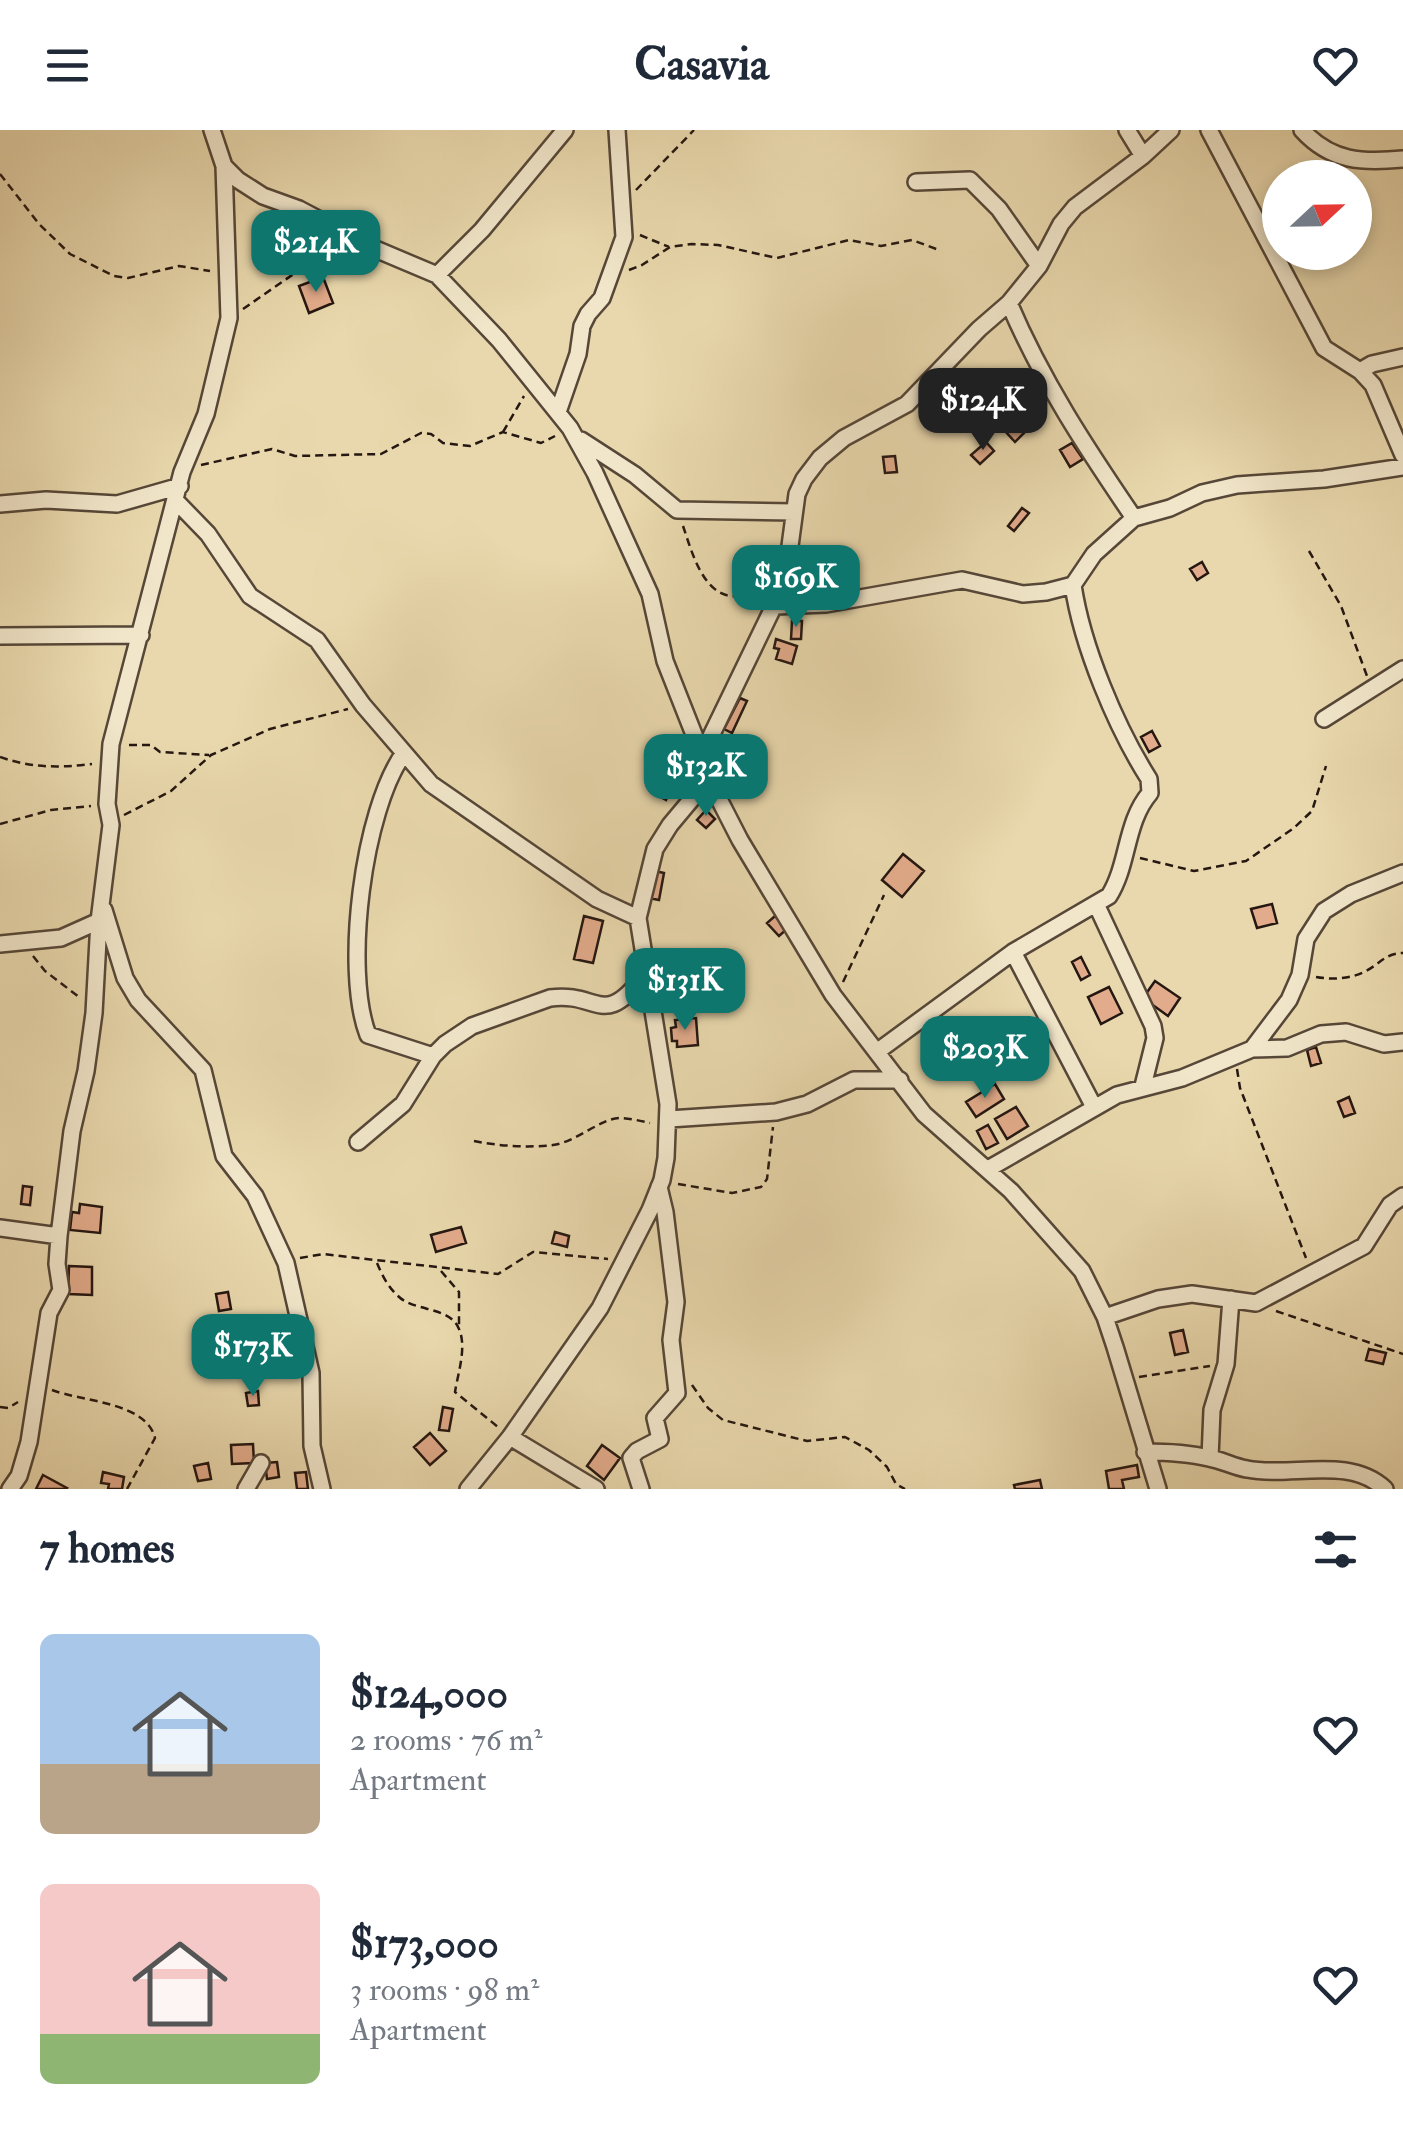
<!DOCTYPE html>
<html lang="en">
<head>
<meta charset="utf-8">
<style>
	:root { --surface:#fff; --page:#f2f2f3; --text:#1f2937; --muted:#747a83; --accent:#0f766e }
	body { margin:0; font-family:"IM FELL Double Pica",serif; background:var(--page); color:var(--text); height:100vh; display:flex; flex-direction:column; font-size:38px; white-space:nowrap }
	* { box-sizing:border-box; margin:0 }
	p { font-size:32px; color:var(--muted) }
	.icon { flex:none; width:55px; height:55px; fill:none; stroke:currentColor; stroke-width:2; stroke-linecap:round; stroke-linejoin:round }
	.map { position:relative; height:1359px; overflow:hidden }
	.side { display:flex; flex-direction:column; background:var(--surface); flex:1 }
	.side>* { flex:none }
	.needle { width:65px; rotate:68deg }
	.tools { position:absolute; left:1262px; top:30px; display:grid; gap:20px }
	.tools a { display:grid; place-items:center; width:110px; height:110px; border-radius:50%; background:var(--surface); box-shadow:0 5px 15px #0003; font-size:50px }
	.price { position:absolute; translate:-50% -85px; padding:0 22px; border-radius:20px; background:var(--accent); color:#fff; font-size:32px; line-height:65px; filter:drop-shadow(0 2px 5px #0008) }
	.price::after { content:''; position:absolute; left:50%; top:60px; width:30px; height:22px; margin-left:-15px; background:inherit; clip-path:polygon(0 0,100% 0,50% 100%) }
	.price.on { background:#222; color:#fff }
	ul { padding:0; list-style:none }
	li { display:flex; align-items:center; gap:30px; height:250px; padding:0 40px }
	li span { display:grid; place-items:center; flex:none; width:280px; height:200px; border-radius:15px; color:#555 }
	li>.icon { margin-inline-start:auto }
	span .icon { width:120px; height:120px; fill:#fffc; stroke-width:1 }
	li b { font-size:42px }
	h2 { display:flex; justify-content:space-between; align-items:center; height:120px; padding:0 40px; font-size:42px }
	header { display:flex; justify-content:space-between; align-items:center; height:130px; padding:0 40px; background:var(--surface); font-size:45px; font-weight:800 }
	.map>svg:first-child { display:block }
	.building { fill:#e2ab8b; stroke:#251711; stroke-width:2.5 }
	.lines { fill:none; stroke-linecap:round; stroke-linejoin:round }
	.street-casing { stroke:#564738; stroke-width:20 }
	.path { stroke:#251711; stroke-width:2.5; stroke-dasharray:8 5; stroke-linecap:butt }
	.street { stroke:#f1e6ca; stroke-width:15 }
</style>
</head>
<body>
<header><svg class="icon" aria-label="menu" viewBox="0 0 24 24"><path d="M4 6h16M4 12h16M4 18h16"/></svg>Casavia<svg class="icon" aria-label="heart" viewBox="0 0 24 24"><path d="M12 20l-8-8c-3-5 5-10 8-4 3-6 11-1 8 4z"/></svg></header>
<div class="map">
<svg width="1403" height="1359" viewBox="0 0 1403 1359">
	<rect width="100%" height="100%" fill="#e9d8ad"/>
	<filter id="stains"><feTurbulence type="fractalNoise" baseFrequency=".002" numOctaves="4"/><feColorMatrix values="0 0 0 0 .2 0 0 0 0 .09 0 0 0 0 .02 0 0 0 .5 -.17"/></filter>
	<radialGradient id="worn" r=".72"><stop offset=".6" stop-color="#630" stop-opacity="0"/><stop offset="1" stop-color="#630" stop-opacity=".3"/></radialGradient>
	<!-- building -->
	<path class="building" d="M323,147L333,173L309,183L299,156Z
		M1016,290L1026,301L1015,312L1005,301Z
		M986,312L994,321L980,334L971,325Z
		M1072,313L1083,329L1070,337L1060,320Z
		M895,326L897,342L885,343L883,327Z
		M1022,378L1029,383L1014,401L1008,396Z
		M1202,432L1208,443L1197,450L1190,439Z
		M792,491H802L801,509H791Z
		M776,509L797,516L792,534L776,529L779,519L774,518Z
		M740,568L747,571L732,603L724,599Z
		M1152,601L1160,616L1149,622L1141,607Z
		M666,645L675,650L666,670L650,661L655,653L660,656Z
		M706,680L715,689L706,698L697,690Z
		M903,724L924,741L902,767L882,750Z
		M655,741L664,743L659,770L649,768Z
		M1272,774L1277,793L1257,798L1251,779Z
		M584,786L603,791L593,833L574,829Z
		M775,786L787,799L779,806L767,793Z
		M679,821L680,829L660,831L659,822Z
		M1081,827L1090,845L1081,850L1072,832Z
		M1155,851L1180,868L1168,886L1143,868Z
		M1109,857L1122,883L1101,894L1088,867Z
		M696,888L698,915L677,917V911H672L671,898L676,897L675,890Z
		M1005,889L1019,911L1007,919L993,897Z
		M1316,917L1321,933L1311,936L1307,920Z
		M995,954L1004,969L976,987L966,972Z
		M1349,967L1355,983L1344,987L1338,972Z
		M1016,977L1028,996L1007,1009L995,989Z
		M988,995L998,1013L986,1019L977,1001Z
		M23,1056L32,1057L30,1075L21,1074Z
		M80,1074L102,1077L100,1103L70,1100L72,1082L79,1083Z
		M461,1097L466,1113L436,1122L431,1105Z
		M555,1102L569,1106L567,1117L552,1113Z
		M69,1136L92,1137V1165L68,1164Z
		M228,1162L231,1179L219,1181L216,1164Z
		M1183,1200L1188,1222L1175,1225L1170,1203Z
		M1369,1219L1386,1223L1383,1234L1366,1230Z
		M258,1261L259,1275L248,1276L246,1263Z
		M443,1277L453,1279L449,1301L439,1300Z
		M430,1303L446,1321L430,1335L414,1317Z
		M253,1314L254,1333L232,1334L231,1315Z
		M602,1315L620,1328L604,1350L587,1336Z
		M277,1332L279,1347L267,1349L265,1333Z
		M208,1333L211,1349L198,1351L194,1336Z
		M1137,1335L1139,1347L1122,1350L1124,1359H1109L1106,1341Z
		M103,1342L124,1347L122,1359H108L109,1354L101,1353Z
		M306,1342L308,1359H297L295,1343Z
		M43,1345L67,1358L66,1359H36Z
		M1040,1350L1042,1359H1015L1014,1355Z"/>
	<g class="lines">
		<!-- street casing -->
		<g class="street-casing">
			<path id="street" d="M212,0L224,36L238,50L263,66L299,79L373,118L437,145L499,210L570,298L595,343L650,464L665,531L721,673L740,710L833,865L924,984L1011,1061L1082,1141L1105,1187L1115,1217L1158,1359
				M1127,0L1143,26
				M1209,0L1324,218L1360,241L1373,255L1403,325
				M1302,0C1331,32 1363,33 1403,29
				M916,52L970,50L999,79L1039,136
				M437,145L482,100L565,0
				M1009,173C1042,251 1087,319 1134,388
				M1360,241L1372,234L1403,227
				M558,282L578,224L582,196L588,184L602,168L624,107L617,0
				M581,310L635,345L677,380L794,382
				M175,370L208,404L250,466L317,510L363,575L431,654L597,769L638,788
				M0,374L46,370L117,374L180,356
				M776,476L826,474L962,450L1023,464L1046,462L1073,455L1094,424L1134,388L1170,378L1202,363L1237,355L1324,349L1403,337
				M0,506L141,505
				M1324,589L1403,539
				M404,623C363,680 343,840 368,905L433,926
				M1096,774L1153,896L1155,908L1143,956
				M104,780L125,848L138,870L203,940L224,1026L255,1066L286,1133L311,1243L312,1316L322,1359
				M0,814L61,808L99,791L111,695L107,674L111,614L182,342L206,284L229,188L224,36
				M1013,822L1094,977
				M1252,919L1287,918L1321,904L1346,902L1384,914L1403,912
				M878,921L1013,822L1109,766C1129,734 1125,692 1150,663L1149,649C1116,597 1082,516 1073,455
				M669,989L776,982L807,974L854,950H900
				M358,1012L403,974L433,926L445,914L472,896L550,868C600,861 602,902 647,842
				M988,1039L1117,965L1182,948L1252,919L1289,870L1300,845L1306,809L1324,781L1351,764L1403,743
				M0,1098L59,1106
				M1105,1187L1158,1169L1192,1164L1256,1173L1364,1116L1390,1075L1403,1066
				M510,1307L596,1359
				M1145,1322C1166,1322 1188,1323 1209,1328C1222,1330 1234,1337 1247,1339C1291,1348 1349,1325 1385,1359
				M1210,1328L1212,1280L1226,1234L1231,1169
				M10,1359L19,1346L29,1312L49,1183L61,1160L57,1134L59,1106L72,1001L86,941L94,883L99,791
				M246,1359L261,1333
				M468,1359L510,1307L600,1178L650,1080L662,1050L666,1028L668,974L638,788L655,719L670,695L711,646V606L785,453L797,364L804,349L820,328L844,308L907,274L979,199L1009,173L1039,136L1061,94L1075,77L1143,26L1171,0
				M641,1359L631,1328L637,1321L660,1309L655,1288L677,1263L671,1210L676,1172L665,1082L659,1057"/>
		</g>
		<!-- path -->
		<path class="path" d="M0,44L39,94L70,124L114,146L128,148L179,136L210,141
			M636,60L694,0
			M640,105L669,117
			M629,140L642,135L670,117L692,114L718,115L777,128L849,110L881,116L912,110L939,120
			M243,179L308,134L349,124
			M503,302L524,266
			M201,335L272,319L295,326L381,324L421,303L431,304L443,313L470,316L503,302L541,313L555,306
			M683,396C691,419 702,463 731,466C741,467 752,464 763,466
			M1309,421L1341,476L1367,546
			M129,615H151L160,622L209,625
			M0,627C32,638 59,638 92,634
			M124,685L171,661L211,625L270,599L348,579
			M0,694L51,680L91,676
			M1140,728L1194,741L1246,731L1294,698L1312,681L1326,636
			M33,826L45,841L79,867
			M1316,847C1333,850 1351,849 1366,841C1381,833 1386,823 1403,823
			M843,852L884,765
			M1237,939L1240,958L1306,1128
			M474,1011C499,1016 528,1018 553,1015C576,1012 600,989 619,988C629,988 641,991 650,993
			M678,1054L732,1063L761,1057L767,1049L773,997
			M300,1128L323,1124L498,1144L533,1122L608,1129
			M377,1133C382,1145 388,1157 398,1166C414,1182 450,1176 459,1199C467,1217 458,1243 455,1262L498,1297
			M441,1141L459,1162V1196
			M1276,1181L1403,1224
			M1139,1247L1210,1236
			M692,1255L708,1278L723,1290L807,1311L845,1307L869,1320L887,1337L896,1354L905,1359
			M52,1260C84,1272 146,1272 155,1308L127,1359
			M0,1277L8,1278L18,1272"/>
		<!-- street -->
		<use href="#street" class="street"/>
	</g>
	<rect width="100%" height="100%" filter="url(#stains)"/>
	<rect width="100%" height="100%" fill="url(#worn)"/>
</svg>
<div class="tools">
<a><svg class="needle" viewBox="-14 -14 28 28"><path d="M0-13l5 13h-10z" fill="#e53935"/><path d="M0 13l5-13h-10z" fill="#747a83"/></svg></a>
</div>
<b class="price" style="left:316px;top:165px">$214K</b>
<b class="price on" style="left:983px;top:323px">$124K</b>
<b class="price" style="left:796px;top:500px">$169K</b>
<b class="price" style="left:706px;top:689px">$132K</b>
<b class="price" style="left:685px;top:903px">$131K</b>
<b class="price" style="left:985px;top:971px">$203K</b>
<b class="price" style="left:253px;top:1269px">$173K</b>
</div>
<section class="side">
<h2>7 homes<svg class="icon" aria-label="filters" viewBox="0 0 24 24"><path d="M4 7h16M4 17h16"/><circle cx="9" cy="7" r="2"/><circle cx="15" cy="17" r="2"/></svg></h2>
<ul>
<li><span style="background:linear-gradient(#a9c7e8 65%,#b9a48a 0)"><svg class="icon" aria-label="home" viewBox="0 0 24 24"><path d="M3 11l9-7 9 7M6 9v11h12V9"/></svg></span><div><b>$124,000</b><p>2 rooms · 76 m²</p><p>Apartment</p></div><svg class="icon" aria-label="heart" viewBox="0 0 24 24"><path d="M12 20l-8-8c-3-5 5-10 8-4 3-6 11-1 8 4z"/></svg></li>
<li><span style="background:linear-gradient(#f6c9c9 75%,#8fb573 0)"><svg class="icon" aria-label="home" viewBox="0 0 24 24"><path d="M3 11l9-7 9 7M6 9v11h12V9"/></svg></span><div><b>$173,000</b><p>3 rooms · 98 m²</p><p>Apartment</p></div><svg class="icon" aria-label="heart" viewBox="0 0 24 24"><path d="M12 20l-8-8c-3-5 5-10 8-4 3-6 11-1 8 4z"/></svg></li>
</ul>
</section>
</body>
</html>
